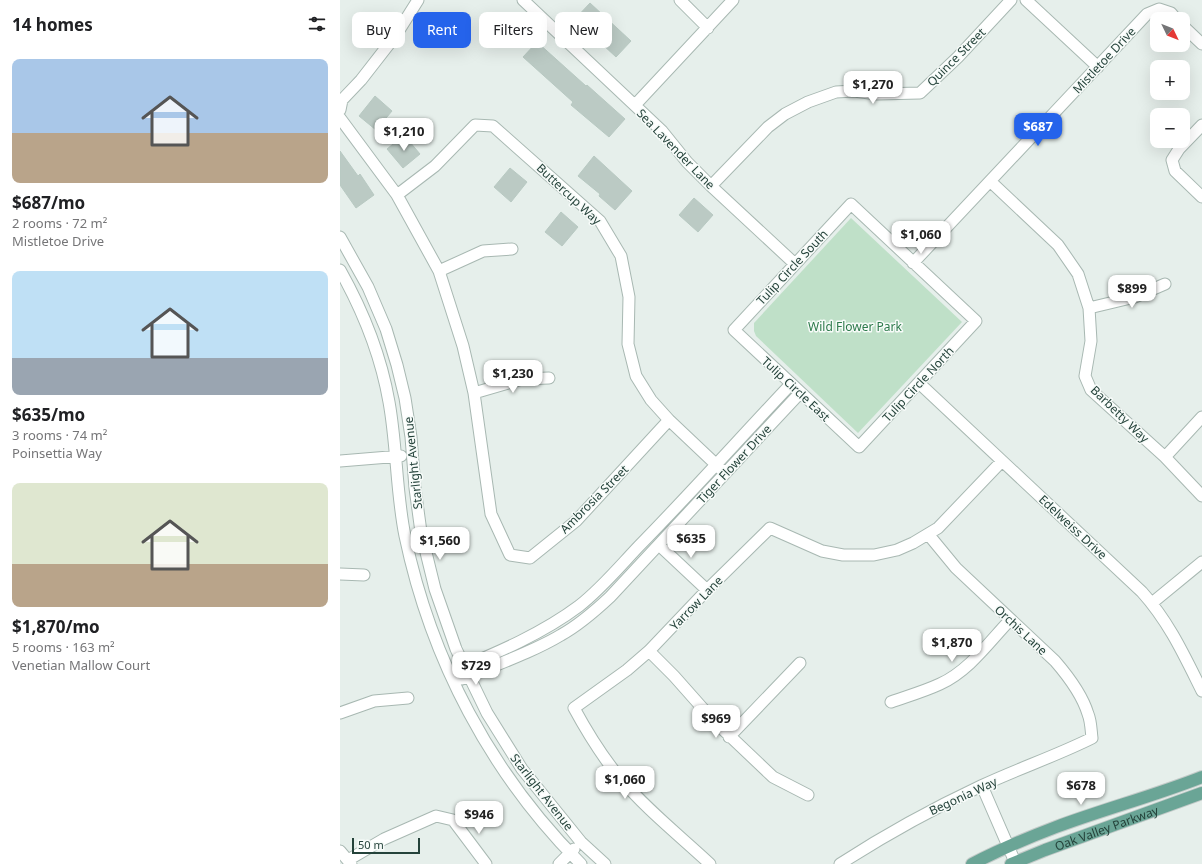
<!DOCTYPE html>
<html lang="en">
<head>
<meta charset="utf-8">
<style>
	:root { --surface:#fff; --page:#f6f6f6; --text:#202124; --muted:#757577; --accent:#2563eb }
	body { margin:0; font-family:"Noto Sans",sans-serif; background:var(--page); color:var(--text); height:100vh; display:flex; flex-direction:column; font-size:15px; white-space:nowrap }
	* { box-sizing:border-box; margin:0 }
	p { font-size:13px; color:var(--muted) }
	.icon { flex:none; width:22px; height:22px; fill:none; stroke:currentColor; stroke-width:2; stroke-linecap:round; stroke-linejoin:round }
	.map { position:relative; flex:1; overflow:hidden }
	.side { display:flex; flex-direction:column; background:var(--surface); width:340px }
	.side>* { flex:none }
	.top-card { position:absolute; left:12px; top:12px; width:380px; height:36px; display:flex; gap:8px }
	.needle { width:26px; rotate:133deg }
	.tools { position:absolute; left:810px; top:12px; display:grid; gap:8px }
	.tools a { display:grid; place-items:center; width:40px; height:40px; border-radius:8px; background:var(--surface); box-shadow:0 4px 16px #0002; font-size:20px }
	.scale { position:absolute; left:12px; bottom:10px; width:68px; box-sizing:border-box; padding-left:4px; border:2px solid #24423a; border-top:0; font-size:11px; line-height:14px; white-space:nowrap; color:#24423a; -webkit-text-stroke:3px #f7fbf9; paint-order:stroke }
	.price { position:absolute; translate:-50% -34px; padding:0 9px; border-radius:8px; background:#fff; color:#222; font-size:13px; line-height:26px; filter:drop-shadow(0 1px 2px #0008) }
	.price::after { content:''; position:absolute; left:50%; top:24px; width:12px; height:9px; margin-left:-6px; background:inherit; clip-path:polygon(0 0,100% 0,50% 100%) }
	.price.on { background:var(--accent); color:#fff }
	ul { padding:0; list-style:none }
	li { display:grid; align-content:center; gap:8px; height:212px; padding:0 12px }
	li span { display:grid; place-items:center; height:124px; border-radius:8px; color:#555 }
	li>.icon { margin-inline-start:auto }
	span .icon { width:72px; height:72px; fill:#fffc; stroke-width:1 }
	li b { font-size:17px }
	h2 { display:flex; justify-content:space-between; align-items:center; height:48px; padding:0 12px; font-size:17px }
	.chip { padding:0 14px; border-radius:8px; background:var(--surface); box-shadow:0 4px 16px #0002; font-size:14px; line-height:36px }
	.chip.on { background:var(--accent); color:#fff }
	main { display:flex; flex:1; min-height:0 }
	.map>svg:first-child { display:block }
	.green { fill:#bfe0c8 }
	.building { fill:#bbcac4; stroke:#b8c9c2 }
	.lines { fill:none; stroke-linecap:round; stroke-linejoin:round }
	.minor-casing { stroke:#a8b8b2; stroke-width:13 }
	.major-casing { stroke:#c2cac8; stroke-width:14 }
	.minor { stroke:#fff; stroke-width:11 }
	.major { stroke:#6aa596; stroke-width:12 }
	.labels { text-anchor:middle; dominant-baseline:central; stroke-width:3; stroke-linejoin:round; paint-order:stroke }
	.street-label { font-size:12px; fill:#24423a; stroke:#f7fbf9 }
	.park-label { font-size:12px; fill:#2d7a4b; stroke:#f7fbf9 }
</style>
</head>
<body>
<main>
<section class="side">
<h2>14 homes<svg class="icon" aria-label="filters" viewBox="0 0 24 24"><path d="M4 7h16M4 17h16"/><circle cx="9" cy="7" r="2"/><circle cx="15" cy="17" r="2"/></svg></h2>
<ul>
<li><span style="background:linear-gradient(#a9c7e8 60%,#b9a48a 0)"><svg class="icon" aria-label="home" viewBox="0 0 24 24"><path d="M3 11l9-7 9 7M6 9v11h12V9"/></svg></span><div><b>$687/mo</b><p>2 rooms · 72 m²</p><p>Mistletoe Drive</p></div></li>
<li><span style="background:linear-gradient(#bfe0f5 70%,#9aa5b1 0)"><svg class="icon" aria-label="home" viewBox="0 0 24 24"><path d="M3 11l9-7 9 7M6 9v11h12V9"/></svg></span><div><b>$635/mo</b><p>3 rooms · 74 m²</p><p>Poinsettia Way</p></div></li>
<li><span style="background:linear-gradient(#dfe7d0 65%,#b9a48a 0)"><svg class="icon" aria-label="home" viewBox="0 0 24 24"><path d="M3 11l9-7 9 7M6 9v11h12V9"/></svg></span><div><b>$1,870/mo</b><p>5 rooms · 163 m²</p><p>Venetian Mallow Court</p></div></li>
</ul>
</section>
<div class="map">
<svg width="862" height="864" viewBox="0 0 862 864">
	<rect width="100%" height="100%" fill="#e6efeb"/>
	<!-- green -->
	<path class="green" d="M511,218L622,322L518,433L416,336L414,331V323Z"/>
	<!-- building -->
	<path class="building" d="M250,3L291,41L276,57L235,19Z
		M197,42L246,86L247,85L285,119L269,137L231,105L233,102L183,57Z
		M35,96L52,111L36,130L19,116Z
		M64,135L80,154L63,168L47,149Z
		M0,151L18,176L20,174L34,195L16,208L0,185Z
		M254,156L292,191L275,210L259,196L260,194L238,176Z
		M170,168L187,182L171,202L154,187Z
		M354,198L373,215L358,232L339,215Z
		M221,212L238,227L222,246L205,232Z"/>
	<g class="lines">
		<!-- minor casing -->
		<g class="minor-casing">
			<path id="minor" d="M183,0L322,131L347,162L371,186L455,264
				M340,0L368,28
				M686,0L758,67
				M843,26L862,44
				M295,105L393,0
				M0,110L2,100L21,80L56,35L78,0
				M0,118L57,195L99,271L123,346L134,393L151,514L170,555L190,558L236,521L329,420
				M862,125L839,149L832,160L835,171L862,197
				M650,181L718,245L738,274L749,308L751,341L745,376L751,390L825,457L862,496
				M371,186L428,127L445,114L468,102L496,92L514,91L537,94L580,93L618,57L671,0
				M57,195L95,166L135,125L153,126L260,221L281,256L289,297L288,344L296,376L311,400L329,420L385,473
				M511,204L636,321L519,447L394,330Z
				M0,237L28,287L46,329L57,365L65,398L71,437L75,488L81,532L95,589L116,649L147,713L182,769L241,842L265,864
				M573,263L807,14L819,9L831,13L836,19
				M0,270C23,311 41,356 49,402C57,446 56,492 65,536C91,660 151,774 241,864
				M99,271L143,251L172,249
				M749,308L795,297L825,284
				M579,383L802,592C829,622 844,655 862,691
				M134,393L182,379L209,378
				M825,457L862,417
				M0,461L61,456
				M319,545L367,590
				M0,574L24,575
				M812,603L862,562
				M309,651L334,676L373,720L433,777L468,795
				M118,669C159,652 203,633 239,606C261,589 280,566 299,546C351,493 400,438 451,384
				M122,679C155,665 191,653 221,635C239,625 255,611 270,597L460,393
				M551,702C568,696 585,691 600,684C629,671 649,642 670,620
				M0,713L34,701L68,698
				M389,737L460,663
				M642,786L675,862
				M0,851L11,864
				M8,860L44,839L96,816L113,820L146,864
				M219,864L234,849
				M370,864C340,836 306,809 279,777C262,756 247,732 234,708L287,670L309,651L367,590L430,528L482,551L503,555H534L557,550L573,543L598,528L662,461
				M500,864C545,835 592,809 641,786C677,769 716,756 752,738C751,730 751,721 748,714C742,694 728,676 715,661L616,568L588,534"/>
		</g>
		<!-- major casing -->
		<g class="major-casing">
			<g id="major">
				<path d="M632,864C659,850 687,838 716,827C764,809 814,796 862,777"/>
				<path id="s1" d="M671,864L705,850L862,793"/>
			</g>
		</g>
		<!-- minor -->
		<use href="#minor" class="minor"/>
		<!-- major -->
		<use href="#major" class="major"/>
	</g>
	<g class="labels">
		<!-- street labels -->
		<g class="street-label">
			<text transform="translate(616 57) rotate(-45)">Quince Street</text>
			<text transform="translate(764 60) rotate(-47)">Mistletoe Drive</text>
			<text transform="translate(336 149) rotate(46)">Sea Lavender Lane</text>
			<text transform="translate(229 194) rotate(43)">Buttercup Way</text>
			<text transform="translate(452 267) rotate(-47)">Tulip Circle South</text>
			<text transform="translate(578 384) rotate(-47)">Tulip Circle North</text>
			<text transform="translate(456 389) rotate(43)">Tulip Circle East</text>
			<text transform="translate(780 414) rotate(44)">Barbetty Way</text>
			<text transform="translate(73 463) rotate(-96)">Starlight Avenue</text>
			<text transform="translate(394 464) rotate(-47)">Tiger Flower Drive</text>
			<text transform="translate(254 499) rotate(-45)">Ambrosia Street</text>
			<text transform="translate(733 527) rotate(43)">Edelweiss Drive</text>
			<text transform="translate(356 603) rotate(-46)">Yarrow Lane</text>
			<text transform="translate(681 630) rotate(43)">Orchis Lane</text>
			<text transform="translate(202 792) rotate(52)">Starlight Avenue</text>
			<text transform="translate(623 796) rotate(-25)">Begonia Way</text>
			<text stroke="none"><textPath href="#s1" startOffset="102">Oak Valley Parkway</textPath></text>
		</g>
		<!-- park labels -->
		<g class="park-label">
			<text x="515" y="326">Wild Flower Park</text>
		</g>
	</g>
</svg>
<div class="tools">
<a><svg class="needle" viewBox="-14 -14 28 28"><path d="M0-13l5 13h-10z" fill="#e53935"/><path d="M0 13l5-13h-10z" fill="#757577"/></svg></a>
<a>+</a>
<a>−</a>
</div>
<div class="scale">50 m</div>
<b class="price" style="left:533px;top:105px">$1,270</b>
<b class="price on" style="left:698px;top:147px">$687</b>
<b class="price" style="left:64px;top:152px">$1,210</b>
<b class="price" style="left:581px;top:255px">$1,060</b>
<b class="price" style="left:792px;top:309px">$899</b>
<b class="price" style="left:173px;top:394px">$1,230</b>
<b class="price" style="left:351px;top:559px">$635</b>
<b class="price" style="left:100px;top:561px">$1,560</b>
<b class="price" style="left:612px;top:663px">$1,870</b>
<b class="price" style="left:136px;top:686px">$729</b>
<b class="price" style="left:376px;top:739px">$969</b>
<b class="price" style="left:285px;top:800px">$1,060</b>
<b class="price" style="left:741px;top:806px">$678</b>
<b class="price" style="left:139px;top:835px">$946</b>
<div class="top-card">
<a class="chip">Buy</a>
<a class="chip on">Rent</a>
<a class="chip">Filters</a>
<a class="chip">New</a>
</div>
</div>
</main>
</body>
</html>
